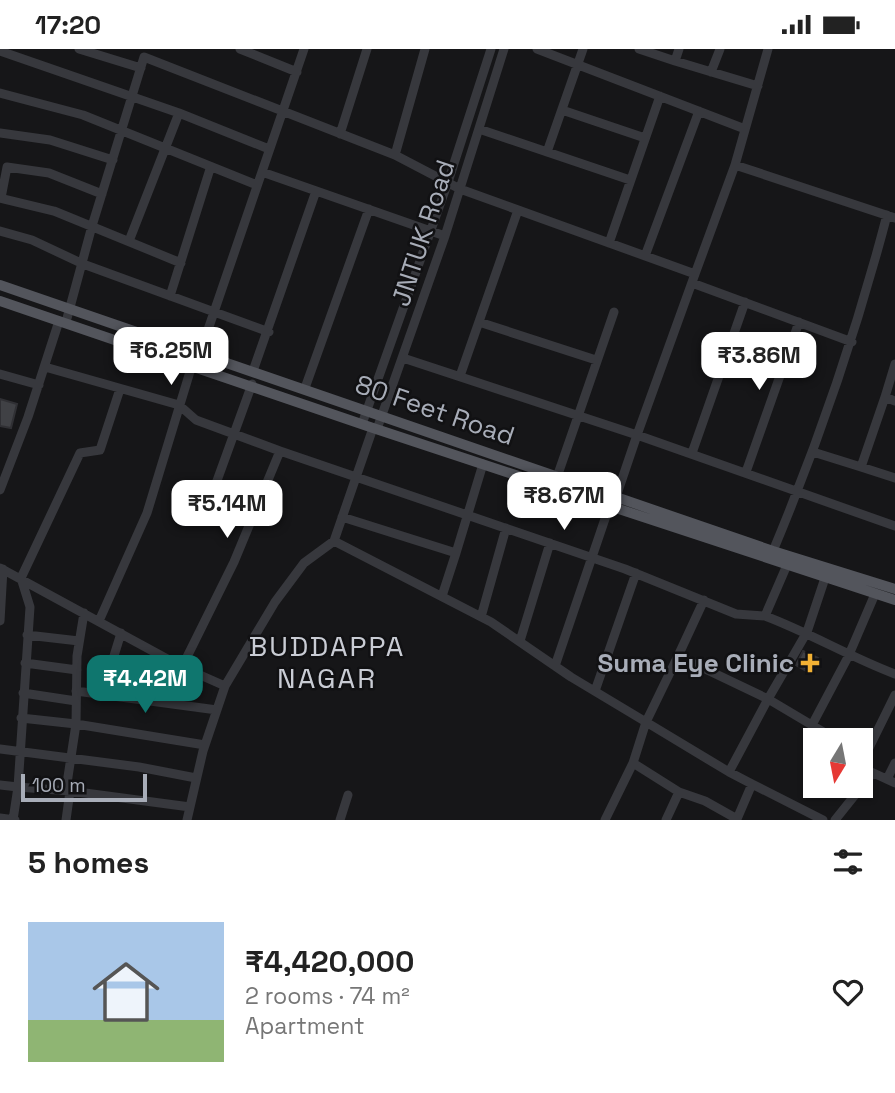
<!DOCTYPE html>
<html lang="en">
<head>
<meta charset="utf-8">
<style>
	:root { --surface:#fff; --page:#f2f2f2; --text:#222; --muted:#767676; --accent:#0f766e }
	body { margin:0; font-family:"Space Grotesk",sans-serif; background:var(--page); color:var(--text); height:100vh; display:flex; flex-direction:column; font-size:26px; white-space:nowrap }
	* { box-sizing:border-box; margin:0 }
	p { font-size:23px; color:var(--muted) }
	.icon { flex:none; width:38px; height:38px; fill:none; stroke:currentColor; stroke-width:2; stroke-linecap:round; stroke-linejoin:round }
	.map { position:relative; height:771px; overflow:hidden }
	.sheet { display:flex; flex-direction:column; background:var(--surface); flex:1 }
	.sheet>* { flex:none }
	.needle { width:46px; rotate:190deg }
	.buttons { position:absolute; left:803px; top:679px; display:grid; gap:14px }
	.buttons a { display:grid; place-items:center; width:70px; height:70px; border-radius:0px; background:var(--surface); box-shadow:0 2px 5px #0004; font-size:35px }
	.scale { position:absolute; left:21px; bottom:18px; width:126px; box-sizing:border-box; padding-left:7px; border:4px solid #a8adb8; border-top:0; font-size:19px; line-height:24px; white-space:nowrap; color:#a8adb8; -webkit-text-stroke:5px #111113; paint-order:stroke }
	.price { position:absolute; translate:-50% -60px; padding:0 16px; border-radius:14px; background:#fff; color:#222; font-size:23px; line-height:46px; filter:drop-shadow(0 2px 4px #0008) }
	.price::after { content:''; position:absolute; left:50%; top:42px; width:21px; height:16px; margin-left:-10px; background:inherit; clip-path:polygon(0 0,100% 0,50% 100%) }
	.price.active { background:var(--accent); color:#fff }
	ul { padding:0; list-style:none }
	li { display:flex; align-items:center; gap:21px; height:175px; padding:0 28px }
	li span { display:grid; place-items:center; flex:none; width:196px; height:140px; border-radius:0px; color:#555 }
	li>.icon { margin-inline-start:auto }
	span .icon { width:84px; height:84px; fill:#fffc; stroke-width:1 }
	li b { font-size:30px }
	h2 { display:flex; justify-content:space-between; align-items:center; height:84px; padding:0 28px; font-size:30px }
	.status { display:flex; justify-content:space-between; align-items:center; height:49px; padding:0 35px; background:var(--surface); direction:ltr }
	.status svg { height:19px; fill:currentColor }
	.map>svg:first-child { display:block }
	.building { fill:#404145; stroke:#303034; stroke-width:2 }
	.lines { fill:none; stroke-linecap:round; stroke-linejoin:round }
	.minor { stroke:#37383d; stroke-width:9 }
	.major { stroke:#53555c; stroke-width:10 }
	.poi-dot { fill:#f2b134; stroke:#111113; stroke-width:2.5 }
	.labels { text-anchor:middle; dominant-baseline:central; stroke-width:5; stroke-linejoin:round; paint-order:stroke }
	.street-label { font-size:26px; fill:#a8adb8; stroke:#111113 }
	.poi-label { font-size:26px; font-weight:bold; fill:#a8adb8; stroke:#111113; text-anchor:end }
	.neighbourhood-label { font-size:28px; letter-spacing:2px; fill:#c9ccd4; stroke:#111113 }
</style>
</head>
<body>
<div class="status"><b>17:20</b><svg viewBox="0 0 49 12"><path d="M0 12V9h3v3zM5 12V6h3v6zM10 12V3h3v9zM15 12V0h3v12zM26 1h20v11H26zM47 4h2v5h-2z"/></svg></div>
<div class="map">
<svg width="895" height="771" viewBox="0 0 895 771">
	<rect width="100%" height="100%" fill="#161618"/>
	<!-- building -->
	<path class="building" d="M0,350L17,355L11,379L0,377Z
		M803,602L818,609L810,624L796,616Z"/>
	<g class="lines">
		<!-- minor -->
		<path class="minor" d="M79,0L141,19
			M240,0L297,23
			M537,0L745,80
			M639,0L675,12
			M679,0L675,12L758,37
			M768,0L735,116L895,169
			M0,2L179,64L269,100
			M711,23L720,0
			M0,44L83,66L257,136
			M562,61L645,89
			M479,80L630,131
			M0,84L50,91L113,111
			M340,85L367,0
			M547,103L583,0
			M395,106L425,0
			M262,123L445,187
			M0,149L54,162L181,214
			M1,149L7,118L49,124L102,145
			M0,182L32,191L83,215L269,283
			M129,192L179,64
			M609,194L660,47
			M645,207L699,62
			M695,225L735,116
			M692,234L852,293
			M170,247L210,120
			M66,273L92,177L144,8L395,106L460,140L695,225L637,386L895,477
			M479,273L596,311
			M200,304L304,0
			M403,309L637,386L616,448L609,458L555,617
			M895,315L885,348L895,352
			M45,318L179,356L196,371L280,402
			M253,322L316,142
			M0,325L39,336
			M460,327L518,161
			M252,335L214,440L219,449L255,465
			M305,339L369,160
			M885,348L861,418L895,429
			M362,375L448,133L491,0
			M377,380L445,187L504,0
			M813,403L861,418
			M692,404L745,253
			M746,423L799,273
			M557,428L614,263
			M0,441L28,368L59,272
			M342,468L456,504L483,415
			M334,492L491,573L571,628L646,673L633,714L679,743L705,752L737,770L752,735L729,723L768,650L678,607L704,551
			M773,502C819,392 857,281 887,166
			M787,516L765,567C810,584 850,608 895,625
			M0,519L182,618
			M825,529L807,583L768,650L837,691
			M442,547L456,504
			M481,568L506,479
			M0,572L3,520
			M99,572L147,464L192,316
			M27,586L79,592
			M520,592L550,494
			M678,607L646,673L729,723
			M25,614L77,621
			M225,637L182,618L234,513L280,402L625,520L736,565L765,567
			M76,642L217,661
			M595,642L636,524
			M23,644L76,652
			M102,646L121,584
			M21,669L76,675L77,607L84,564
			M812,676L848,608L875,545
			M0,700L139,718L196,729
			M862,713L895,646
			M869,722L895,734
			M887,730L895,714
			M752,735L823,771
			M0,736L18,738L13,771
			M66,741L76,675L205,696
			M70,742L190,758
			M0,769L15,771
			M66,771L70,742L18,738L30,558L21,529L80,404L100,401L120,340
			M187,771L203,702L225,637L275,553L304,514L334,492L373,379
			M340,771L348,746
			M605,771L633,714
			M666,771L679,743
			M835,771L871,726"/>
		<!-- major -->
		<path class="major" d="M0,236L773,502L895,540
			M0,252L373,379L895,551"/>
	</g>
	<!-- markers -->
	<path class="poi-dot" d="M806.5 603.5h7v7h7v7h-7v7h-7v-7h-7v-7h7z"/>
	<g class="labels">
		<!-- street labels -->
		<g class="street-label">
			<text transform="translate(423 184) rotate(-72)">JNTUK Road</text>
			<text transform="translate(435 361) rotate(19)">80 Feet Road</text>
		</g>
		<!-- poi labels -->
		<g class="poi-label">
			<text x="794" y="614">Suma Eye Clinic</text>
		</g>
		<!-- neighbourhood labels -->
		<g class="neighbourhood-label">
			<text x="327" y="597">BUDDAPPA<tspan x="327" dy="32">NAGAR</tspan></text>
		</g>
	</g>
</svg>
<div class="buttons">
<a><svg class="needle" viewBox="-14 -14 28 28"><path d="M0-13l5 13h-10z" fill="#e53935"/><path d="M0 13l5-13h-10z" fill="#767676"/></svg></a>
</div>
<div class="scale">100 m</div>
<b class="price" style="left:171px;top:338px">₹6.25M</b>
<b class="price" style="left:759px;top:343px">₹3.86M</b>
<b class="price" style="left:564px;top:483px">₹8.67M</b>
<b class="price" style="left:227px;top:491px">₹5.14M</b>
<b class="price active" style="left:145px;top:666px">₹4.42M</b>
</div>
<section class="sheet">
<h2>5 homes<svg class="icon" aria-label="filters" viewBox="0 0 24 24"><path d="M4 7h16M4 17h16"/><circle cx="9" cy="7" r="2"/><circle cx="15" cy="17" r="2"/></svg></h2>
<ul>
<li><span style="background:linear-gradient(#a9c7e8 70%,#8fb573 0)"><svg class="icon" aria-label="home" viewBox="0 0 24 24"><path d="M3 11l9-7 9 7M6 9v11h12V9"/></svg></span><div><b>₹4,420,000</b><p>2 rooms · 74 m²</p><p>Apartment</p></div><svg class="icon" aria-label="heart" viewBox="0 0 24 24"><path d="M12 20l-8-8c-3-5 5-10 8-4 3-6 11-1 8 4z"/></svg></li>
</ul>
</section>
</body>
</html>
